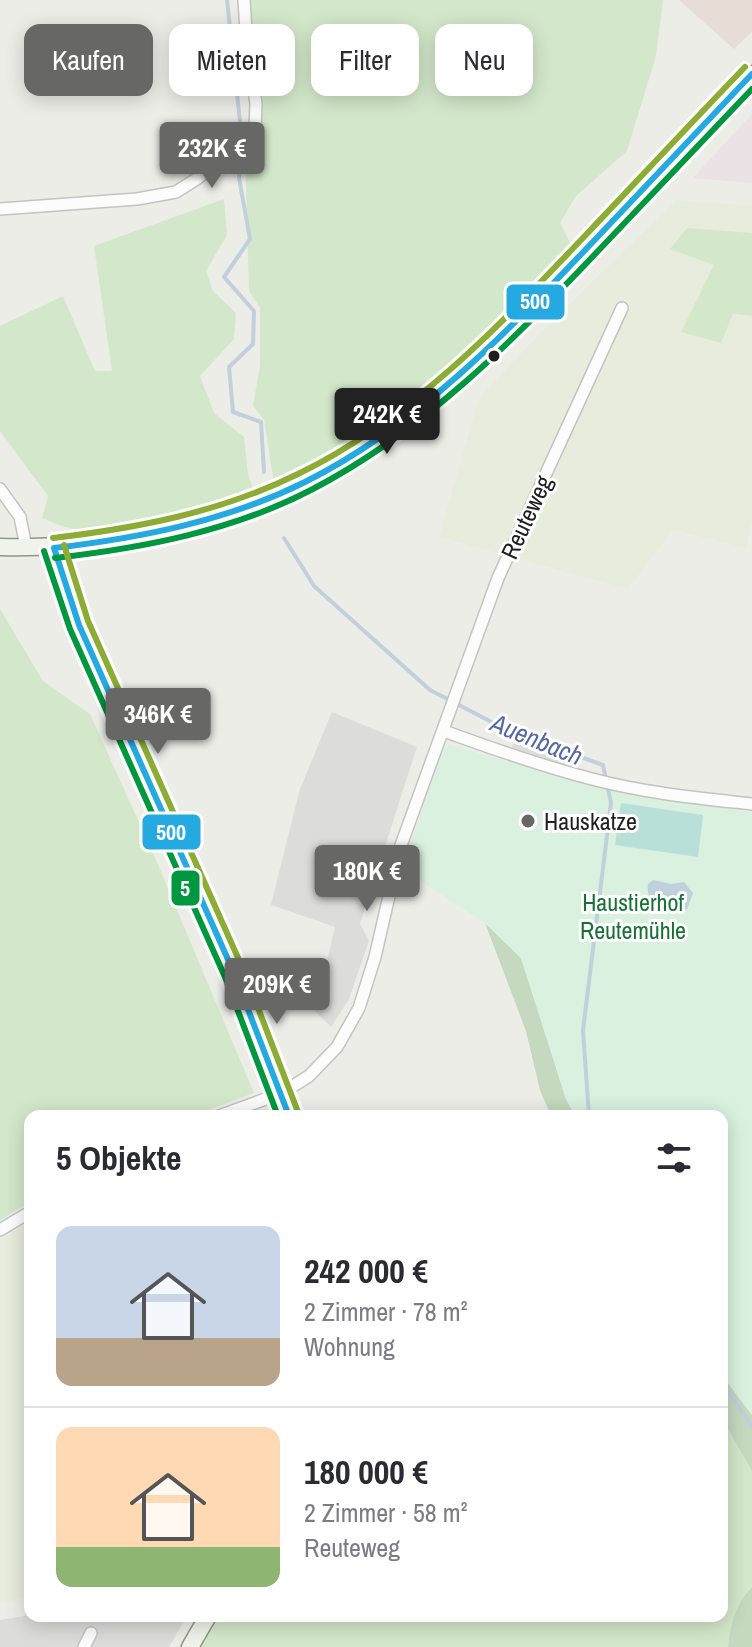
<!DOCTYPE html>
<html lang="de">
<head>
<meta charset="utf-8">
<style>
	:root { --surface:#fff; --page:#f7f7f7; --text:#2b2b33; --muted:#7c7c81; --line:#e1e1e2; --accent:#676765 }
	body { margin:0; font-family:"Archivo Narrow",sans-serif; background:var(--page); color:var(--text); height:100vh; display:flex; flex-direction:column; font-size:30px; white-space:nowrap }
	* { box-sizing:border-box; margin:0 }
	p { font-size:26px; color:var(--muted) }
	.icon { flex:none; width:44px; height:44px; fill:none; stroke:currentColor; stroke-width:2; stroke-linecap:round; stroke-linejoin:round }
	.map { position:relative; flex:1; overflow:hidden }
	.panel { position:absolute; left:24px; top:1110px; width:704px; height:512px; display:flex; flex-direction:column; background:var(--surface); border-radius:16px; box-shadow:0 4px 20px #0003 }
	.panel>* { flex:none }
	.top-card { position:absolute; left:24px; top:24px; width:704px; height:72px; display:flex; gap:16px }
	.price { position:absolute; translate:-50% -68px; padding:0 18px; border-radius:8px; background:var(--accent); color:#fff; font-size:26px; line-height:52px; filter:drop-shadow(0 2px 4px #0008) }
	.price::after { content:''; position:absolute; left:50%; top:48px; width:24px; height:18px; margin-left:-12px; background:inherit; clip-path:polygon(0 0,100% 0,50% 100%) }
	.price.on { background:#222; color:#fff }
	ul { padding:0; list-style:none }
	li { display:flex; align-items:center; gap:24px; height:200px; padding:0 32px }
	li+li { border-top:2px solid var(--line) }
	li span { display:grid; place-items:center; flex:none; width:224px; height:160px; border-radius:16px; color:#555 }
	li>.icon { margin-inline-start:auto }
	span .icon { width:96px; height:96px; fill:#fffc; stroke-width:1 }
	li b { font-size:34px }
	h2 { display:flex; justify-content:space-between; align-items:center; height:96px; padding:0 32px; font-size:34px }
	.chip { padding:0 28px; border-radius:16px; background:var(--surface); box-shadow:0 4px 20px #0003; font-size:28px; line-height:72px }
	.chip.on { background:var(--accent); color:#fff }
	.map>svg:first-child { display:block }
	.residential { fill:#dcdcd9 }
	.commercial { fill:#e6ddd7 }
	.industrial { fill:#eae2e4 }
	.farmland { fill:#e8ecdd }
	.grass { fill:#d3e8ca }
	.forest { fill:#c4d9c0 }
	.park { fill:#d9f1de }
	.pitch { fill:#b8e0d8 }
	.water { fill:#c0d0dc }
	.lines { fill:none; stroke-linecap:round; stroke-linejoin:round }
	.stream { stroke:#c0d0dc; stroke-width:4 }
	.street-casing { stroke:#c3c3c0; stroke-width:14 }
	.secondary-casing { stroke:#909682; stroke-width:19 }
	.street { stroke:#fcfcfc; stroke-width:11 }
	.secondary { stroke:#f0f3eb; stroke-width:16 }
	.bus-1-casing { stroke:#fff; stroke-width:12 }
	.bus-2-casing { stroke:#fff; stroke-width:12 }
	.bus-3-casing { stroke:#fff; stroke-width:12 }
	.bus-1 { stroke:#25a9e1; stroke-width:6 }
	.bus-2 { stroke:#00973e; stroke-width:6 }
	.bus-3 { stroke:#8dac33; stroke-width:6 }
	.bus-dot { fill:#1f1f1f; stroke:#fff; stroke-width:3 }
	.poi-dot { fill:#676765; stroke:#fff; stroke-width:3 }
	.labels { text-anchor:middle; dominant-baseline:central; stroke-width:6; stroke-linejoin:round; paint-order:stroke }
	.street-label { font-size:24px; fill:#1f1f1f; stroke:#fff }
	.poi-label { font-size:24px; fill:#1f1f1f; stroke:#fff; text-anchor:start }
	.park-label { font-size:24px; fill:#187235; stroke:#fff }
	.water-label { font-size:26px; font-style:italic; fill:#556aa5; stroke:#fff }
	.line-badge { stroke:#fff; stroke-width:3 }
	.badge-label { font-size:22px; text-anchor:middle; font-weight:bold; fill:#fff }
</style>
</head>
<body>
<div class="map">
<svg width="752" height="1647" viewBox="0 0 752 1647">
	<rect width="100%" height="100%" fill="#edede8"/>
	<!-- residential -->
	<path class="residential" d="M332,712L417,747L360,924L369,941L349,999L331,1027L315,1011L335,927L271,905L300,789Z
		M515,740L574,760L571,768L511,749Z
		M30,1615V1616H187L169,1647H0V1620Z"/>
	<!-- commercial -->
	<path class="commercial" d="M679,0H752V32L734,49Z"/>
	<!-- industrial -->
	<path class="industrial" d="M752,115V183L693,178L750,116Z"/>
	<!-- farmland -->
	<path class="farmland" d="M676,200L752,206V521L746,548L673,530L628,589L439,537L479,398L541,332Z
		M30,1222V1597L0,1603V1239Z"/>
	<!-- grass -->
	<path class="grass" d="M248,0H663L656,56L627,151L576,196L560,223L573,248C484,337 391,433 274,483L264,420L253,406L260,365V308L249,291L245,154L262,127L249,30Z
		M224,199L227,235L206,271L213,291L236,313L234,339L200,376L214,413L244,437L248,474L253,489C208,506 112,539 65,527C58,525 50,521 42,518L48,496L0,431V326L63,296L95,371H112L94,246Z
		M687,228L752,233V316L733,314L721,343L681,332L714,265L670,249Z
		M0,609L43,681L90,714L156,860L254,1093L192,1116H30V1202L0,1220Z
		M722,1419L752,1471V1587C736,1603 730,1625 728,1647H198L216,1616H722Z"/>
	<!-- forest -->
	<path class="forest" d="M485,923L521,958L566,1099L576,1116H551L540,1090L526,1031Z
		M722,1375L752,1415V1471L722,1419Z
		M752,1587V1647H728C730,1625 736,1603 752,1587Z"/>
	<!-- park -->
	<path class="park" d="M449,745L629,795L752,812V1415L722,1375V1116H575L566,1099L521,958L485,923L402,869L439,760Z"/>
	<!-- pitch -->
	<path class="pitch" d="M621,803L703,815L698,857L615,845Z"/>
	<!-- water -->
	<path class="water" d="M653,880L671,884L684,882L693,893L687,909C668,914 645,907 648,884Z"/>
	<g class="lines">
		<!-- stream -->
		<path class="stream" d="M227,0L241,131
			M240,160L239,178L250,239L224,277L254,311L253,344L229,367L233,412L261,422L264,472
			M284,538L314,586L430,690L513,733L603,765L611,803L583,1030L589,1116
			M722,1380L752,1427"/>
		<!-- street casing -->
		<g class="street-casing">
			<path id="street" d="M0,209L137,199L176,192L198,178L247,140L255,127L256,104L246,31L244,0
				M0,489L20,517L26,547
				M444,731C493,749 542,766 592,779C645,793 698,798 752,804
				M219,1116L282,1093L309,1076L337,1047L359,1008L375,957L400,848L498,578L622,308
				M0,1230L30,1212
				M84,1647L91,1633"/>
		</g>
		<!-- secondary casing -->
		<g class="secondary-casing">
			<path id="secondary" d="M0,547C136,550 278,513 389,431C433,398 474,362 514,325L752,74
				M54,548L79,625L234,973L289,1116
				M190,1647L208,1616"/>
		</g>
		<!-- street -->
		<use href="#street" class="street"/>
		<!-- secondary -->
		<use href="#secondary" class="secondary"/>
		<!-- bus-1 casing -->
		<g class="bus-1-casing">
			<path id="bus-1" d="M54,548C140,538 227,521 305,482C417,426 504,335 589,246C643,189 698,131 752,74
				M54,548L79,625L234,973L289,1116"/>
		</g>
		<!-- bus-2 casing -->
		<g class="bus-2-casing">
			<path id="bus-2" d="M44,551L70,629L225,977L278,1116
				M55,558C143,548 232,531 311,490C423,432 512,342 598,251C649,197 701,143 752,89"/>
		</g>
		<!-- bus-3 casing -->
		<g class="bus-3-casing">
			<path id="bus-3" d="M53,538C138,528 221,512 298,474C410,420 498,327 582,239C636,182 690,124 745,67
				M64,545L88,621L243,969L298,1112"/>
		</g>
		<!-- bus-1 -->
		<use href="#bus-1" class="bus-1"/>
		<!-- bus-2 -->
		<use href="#bus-2" class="bus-2"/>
		<!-- bus-3 -->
		<use href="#bus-3" class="bus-3"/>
	</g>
	<!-- markers -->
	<circle class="bus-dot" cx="494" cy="356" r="7"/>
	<circle class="poi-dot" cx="528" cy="821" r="8"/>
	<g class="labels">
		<!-- street labels -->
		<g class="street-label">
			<text transform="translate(526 517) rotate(-65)">Reuteweg</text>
		</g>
		<!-- poi labels -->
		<g class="poi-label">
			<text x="544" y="821">Hauskatze</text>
		</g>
		<!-- park labels -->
		<g class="park-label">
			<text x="633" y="902">Haustierhof<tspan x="633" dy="28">Reutemühle</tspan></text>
		</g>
		<!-- water labels -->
		<g class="water-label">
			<text transform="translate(537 739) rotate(22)">Auenbach</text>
		</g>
	</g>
	<g class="line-badge">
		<rect x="505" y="283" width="61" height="38" rx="8" fill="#25a9e1"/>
		<rect x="141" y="813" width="61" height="38" rx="8" fill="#25a9e1"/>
		<rect x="170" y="869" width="31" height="38" rx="8" fill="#00973e"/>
	</g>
	<g class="badge-label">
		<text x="535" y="309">500</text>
		<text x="171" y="840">500</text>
		<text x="185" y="896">5</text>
	</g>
</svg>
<b class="price" style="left:212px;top:190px">232K €</b>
<b class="price on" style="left:387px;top:456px">242K €</b>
<b class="price" style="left:158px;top:756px">346K €</b>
<b class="price" style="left:367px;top:913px">180K €</b>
<b class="price" style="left:277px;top:1026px">209K €</b>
<div class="top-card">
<a class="chip on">Kaufen</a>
<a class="chip">Mieten</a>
<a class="chip">Filter</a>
<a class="chip">Neu</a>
</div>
<section class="panel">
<h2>5 Objekte<svg class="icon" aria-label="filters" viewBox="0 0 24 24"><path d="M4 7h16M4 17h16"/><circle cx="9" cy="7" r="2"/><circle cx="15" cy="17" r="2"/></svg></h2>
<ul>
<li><span style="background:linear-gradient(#c9d6e8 70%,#b9a48a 0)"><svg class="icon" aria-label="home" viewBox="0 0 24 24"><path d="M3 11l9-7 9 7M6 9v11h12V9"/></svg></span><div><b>242 000 €</b><p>2 Zimmer · 78 m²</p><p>Wohnung</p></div></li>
<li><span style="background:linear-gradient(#ffd9b3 75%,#8fb573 0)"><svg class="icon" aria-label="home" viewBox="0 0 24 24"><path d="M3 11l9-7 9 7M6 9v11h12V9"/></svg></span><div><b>180 000 €</b><p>2 Zimmer · 58 m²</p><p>Reuteweg</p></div></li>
</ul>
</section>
</div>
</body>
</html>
